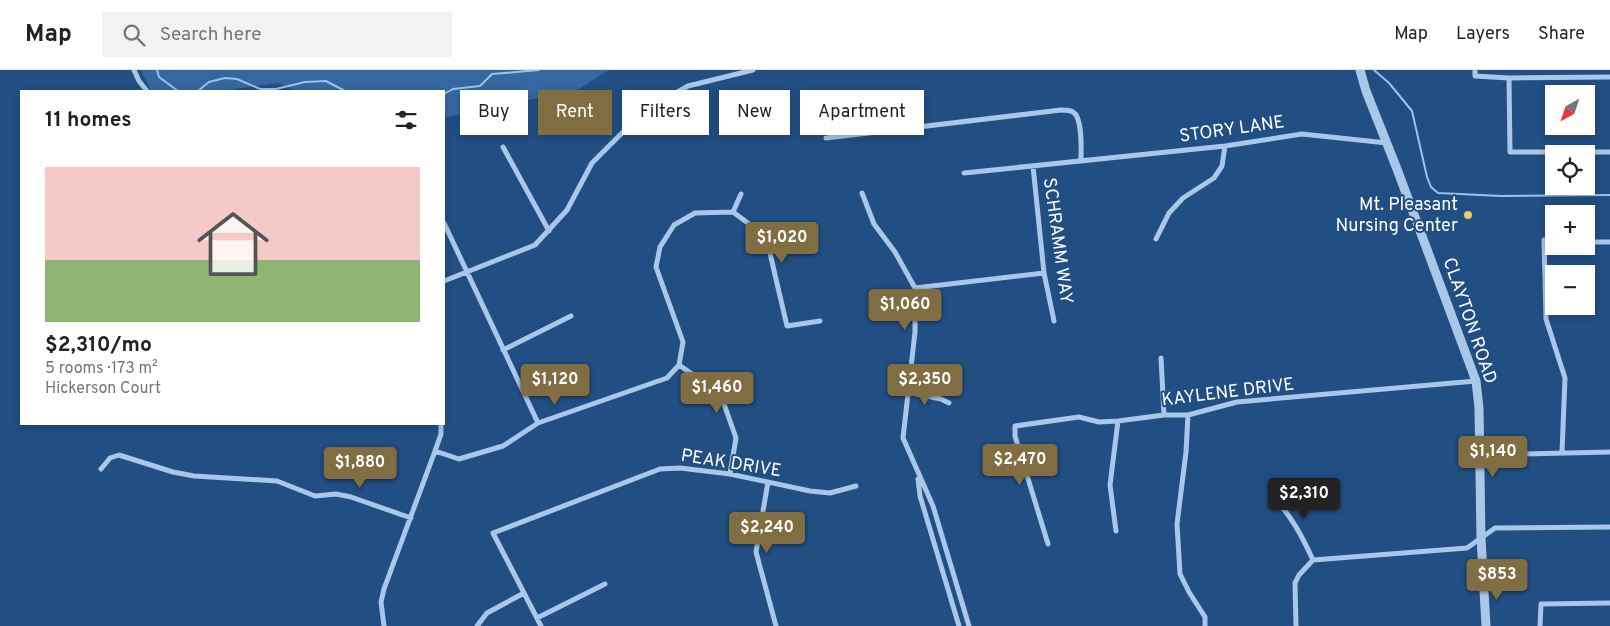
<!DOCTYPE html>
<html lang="en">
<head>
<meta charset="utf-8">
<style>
	:root { --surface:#fff; --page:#f2f2f2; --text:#222; --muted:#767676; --line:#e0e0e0; --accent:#816d42 }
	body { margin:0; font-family:Overpass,sans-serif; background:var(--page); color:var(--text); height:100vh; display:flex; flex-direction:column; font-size:19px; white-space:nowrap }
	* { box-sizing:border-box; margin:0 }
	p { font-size:16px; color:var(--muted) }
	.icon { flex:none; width:28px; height:28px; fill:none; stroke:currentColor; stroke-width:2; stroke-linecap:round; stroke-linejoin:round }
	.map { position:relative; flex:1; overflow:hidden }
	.panel { position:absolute; left:20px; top:20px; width:425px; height:335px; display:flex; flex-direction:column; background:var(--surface); border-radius:0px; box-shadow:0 2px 8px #0003 }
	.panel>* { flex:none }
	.top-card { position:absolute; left:460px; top:20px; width:475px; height:45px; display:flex; gap:10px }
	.needle { width:32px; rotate:220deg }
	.buttons { position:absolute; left:1545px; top:15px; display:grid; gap:10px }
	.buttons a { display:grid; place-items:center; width:50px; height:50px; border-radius:0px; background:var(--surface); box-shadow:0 2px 8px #0003; font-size:25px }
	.price { position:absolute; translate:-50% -42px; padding:0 11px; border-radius:5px; background:var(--accent); color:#fff; font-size:16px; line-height:32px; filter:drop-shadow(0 1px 2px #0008) }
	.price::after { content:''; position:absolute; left:50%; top:30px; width:15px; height:11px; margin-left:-8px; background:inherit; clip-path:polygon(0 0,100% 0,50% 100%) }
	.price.on { background:#222; color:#fff }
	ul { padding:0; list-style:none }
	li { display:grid; align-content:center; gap:10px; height:265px; padding:0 25px }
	li span { display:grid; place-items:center; height:155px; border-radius:0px; color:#555 }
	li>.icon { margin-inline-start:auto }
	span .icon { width:90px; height:90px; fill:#fffc; stroke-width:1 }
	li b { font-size:21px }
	h2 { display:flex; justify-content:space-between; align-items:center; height:60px; padding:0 25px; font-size:21px }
	.pill { padding:0 18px; border-radius:0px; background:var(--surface); box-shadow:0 2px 8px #0003; font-size:18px; line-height:45px }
	.pill.on { background:var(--accent); color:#fff }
	header { display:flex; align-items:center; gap:30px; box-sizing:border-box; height:70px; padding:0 25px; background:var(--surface); border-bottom:1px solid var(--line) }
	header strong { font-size:24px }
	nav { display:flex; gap:28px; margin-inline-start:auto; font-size:18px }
	.search { width:350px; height:45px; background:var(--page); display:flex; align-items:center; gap:12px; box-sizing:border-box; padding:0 18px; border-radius:0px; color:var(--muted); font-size:19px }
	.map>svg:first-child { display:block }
	.green { fill:#3568a0 }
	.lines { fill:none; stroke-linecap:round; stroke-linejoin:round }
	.stream { stroke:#9cc2e9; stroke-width:2 }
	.minor { stroke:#a9c7e8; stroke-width:5 }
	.tertiary { stroke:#a9c7e8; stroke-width:9 }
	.poi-dot { fill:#f5c96a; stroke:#214e83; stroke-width:2 }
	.labels { text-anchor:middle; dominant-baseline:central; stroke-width:4; stroke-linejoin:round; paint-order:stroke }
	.street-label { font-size:18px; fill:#fff; stroke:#214e83 }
	.poi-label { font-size:18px; fill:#fff; stroke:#214e83; text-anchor:end }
</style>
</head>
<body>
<header>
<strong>Map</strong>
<div class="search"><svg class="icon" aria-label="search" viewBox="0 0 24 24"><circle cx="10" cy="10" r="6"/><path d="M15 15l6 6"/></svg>Search here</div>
<nav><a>Map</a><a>Layers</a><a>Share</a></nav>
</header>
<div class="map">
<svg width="1610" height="556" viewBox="0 0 1610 556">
	<rect width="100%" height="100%" fill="#214e83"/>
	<!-- green -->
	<path class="green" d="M141,0H609L579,19L444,48V21H297L277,13L220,21H151Z"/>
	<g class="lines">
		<!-- stream -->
		<path class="stream" d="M157,0L159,7L178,21
			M1374,0L1389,13L1412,41L1427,107L1431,117L1438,123L1501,126L1610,125
			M180,21H198L209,12L225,8L237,9L260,19H276L305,12L326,11L345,21
			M444,24L453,19L480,16L492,4L539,0"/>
		<!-- minor -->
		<path class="minor" d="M134,0L139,11L147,21
			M1475,0V6L1509,8L1610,7
			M1509,8L1510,82H1610
			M826,68L1061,40C1065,40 1070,40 1073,42C1083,48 1081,80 1081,91
			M503,77L549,161
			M1033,96L1044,203L1054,251
			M964,103L1225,76L1302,64L1387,73
			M862,123L874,154L895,182L915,218V262L903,368L933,436L969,556
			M733,142L741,124
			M444,153L538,353
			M1156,169L1169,143L1183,128L1214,108L1222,96L1225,76
			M1554,171L1544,170L1546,249L1565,308L1562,382
			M1586,172H1610
			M444,211L535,175L567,140L592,93L644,41L688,16L753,0
			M915,218L1044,203
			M503,280L571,246
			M1161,288L1164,345
			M679,295L701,310L724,334L736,368L730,404
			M907,322L941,329L949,333
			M1188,345L1186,382L1177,454L1180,504L1189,522L1205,547V556
			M435,381L459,389L503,376L538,353L667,308L679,295L683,272L656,197L660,177L674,155L695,143L733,142L760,162L769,179L787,256L820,251
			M1481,385L1610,382
			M101,399L110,388L119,385L173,402L194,406L277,411L315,426L336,424L351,427L411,448
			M918,409L920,426L959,556
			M768,412L756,482L776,556
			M1272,426C1291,445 1302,466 1313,490
			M1116,461L1110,415L1118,351
			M1048,474L1015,366V356L1079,347L1099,352L1118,351L1164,345H1188L1237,332L1476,311
			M537,548L605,514
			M384,556L381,532L384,519L435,381L441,364V354
			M477,556L487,543L524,523
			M541,556L493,463L660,399L680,398L730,404L810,421L830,423L856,416
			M1296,556L1295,513L1299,505L1313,490L1467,478L1495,458L1610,457
			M1540,556L1541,534L1610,533"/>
		<!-- tertiary -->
		<path class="tertiary" d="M1360,0L1366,21L1397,99L1476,311L1479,338L1481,468L1486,556"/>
	</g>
	<!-- markers -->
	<circle class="poi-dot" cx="1468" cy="145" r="5"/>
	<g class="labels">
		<!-- street labels -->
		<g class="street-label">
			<text transform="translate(1232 60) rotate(-8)">STORY LANE</text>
			<text transform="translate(1057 171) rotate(82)">SCHRAMM WAY</text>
			<text transform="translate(1469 251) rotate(71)">CLAYTON ROAD</text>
			<text transform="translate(1228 323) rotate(-7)">KAYLENE DRIVE</text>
			<text transform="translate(731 394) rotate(9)">PEAK DRIVE</text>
		</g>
		<!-- poi labels -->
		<g class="poi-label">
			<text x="1458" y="135">Mt. Pleasant<tspan x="1458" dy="21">Nursing Center</tspan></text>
		</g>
	</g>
</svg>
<div class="buttons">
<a><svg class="needle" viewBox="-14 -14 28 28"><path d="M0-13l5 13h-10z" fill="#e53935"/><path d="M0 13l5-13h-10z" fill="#767676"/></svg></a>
<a><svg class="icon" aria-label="locate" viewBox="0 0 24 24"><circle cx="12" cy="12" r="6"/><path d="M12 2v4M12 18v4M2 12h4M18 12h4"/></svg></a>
<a>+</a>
<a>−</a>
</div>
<b class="price" style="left:782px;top:194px">$1,020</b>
<b class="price" style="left:905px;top:261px">$1,060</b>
<b class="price" style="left:555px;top:336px">$1,120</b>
<b class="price" style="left:925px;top:336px">$2,350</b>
<b class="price" style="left:717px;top:344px">$1,460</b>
<b class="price" style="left:1493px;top:408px">$1,140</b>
<b class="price" style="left:1020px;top:416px">$2,470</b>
<b class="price" style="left:360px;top:419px">$1,880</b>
<b class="price on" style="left:1304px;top:450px">$2,310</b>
<b class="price" style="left:767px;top:484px">$2,240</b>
<b class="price" style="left:1497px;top:531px">$853</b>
<div class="top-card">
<a class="pill">Buy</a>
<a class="pill on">Rent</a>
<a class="pill">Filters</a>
<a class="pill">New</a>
<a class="pill">Apartment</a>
</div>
<section class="panel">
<h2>11 homes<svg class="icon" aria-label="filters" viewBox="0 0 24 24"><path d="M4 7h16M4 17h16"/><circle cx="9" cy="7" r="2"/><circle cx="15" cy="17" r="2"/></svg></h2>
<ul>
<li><span style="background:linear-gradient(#f6c9c9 60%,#8fb573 0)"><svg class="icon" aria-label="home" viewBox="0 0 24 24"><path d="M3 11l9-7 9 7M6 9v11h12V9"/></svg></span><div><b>$2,310/mo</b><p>5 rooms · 173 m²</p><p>Hickerson Court</p></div></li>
</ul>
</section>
</div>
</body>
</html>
